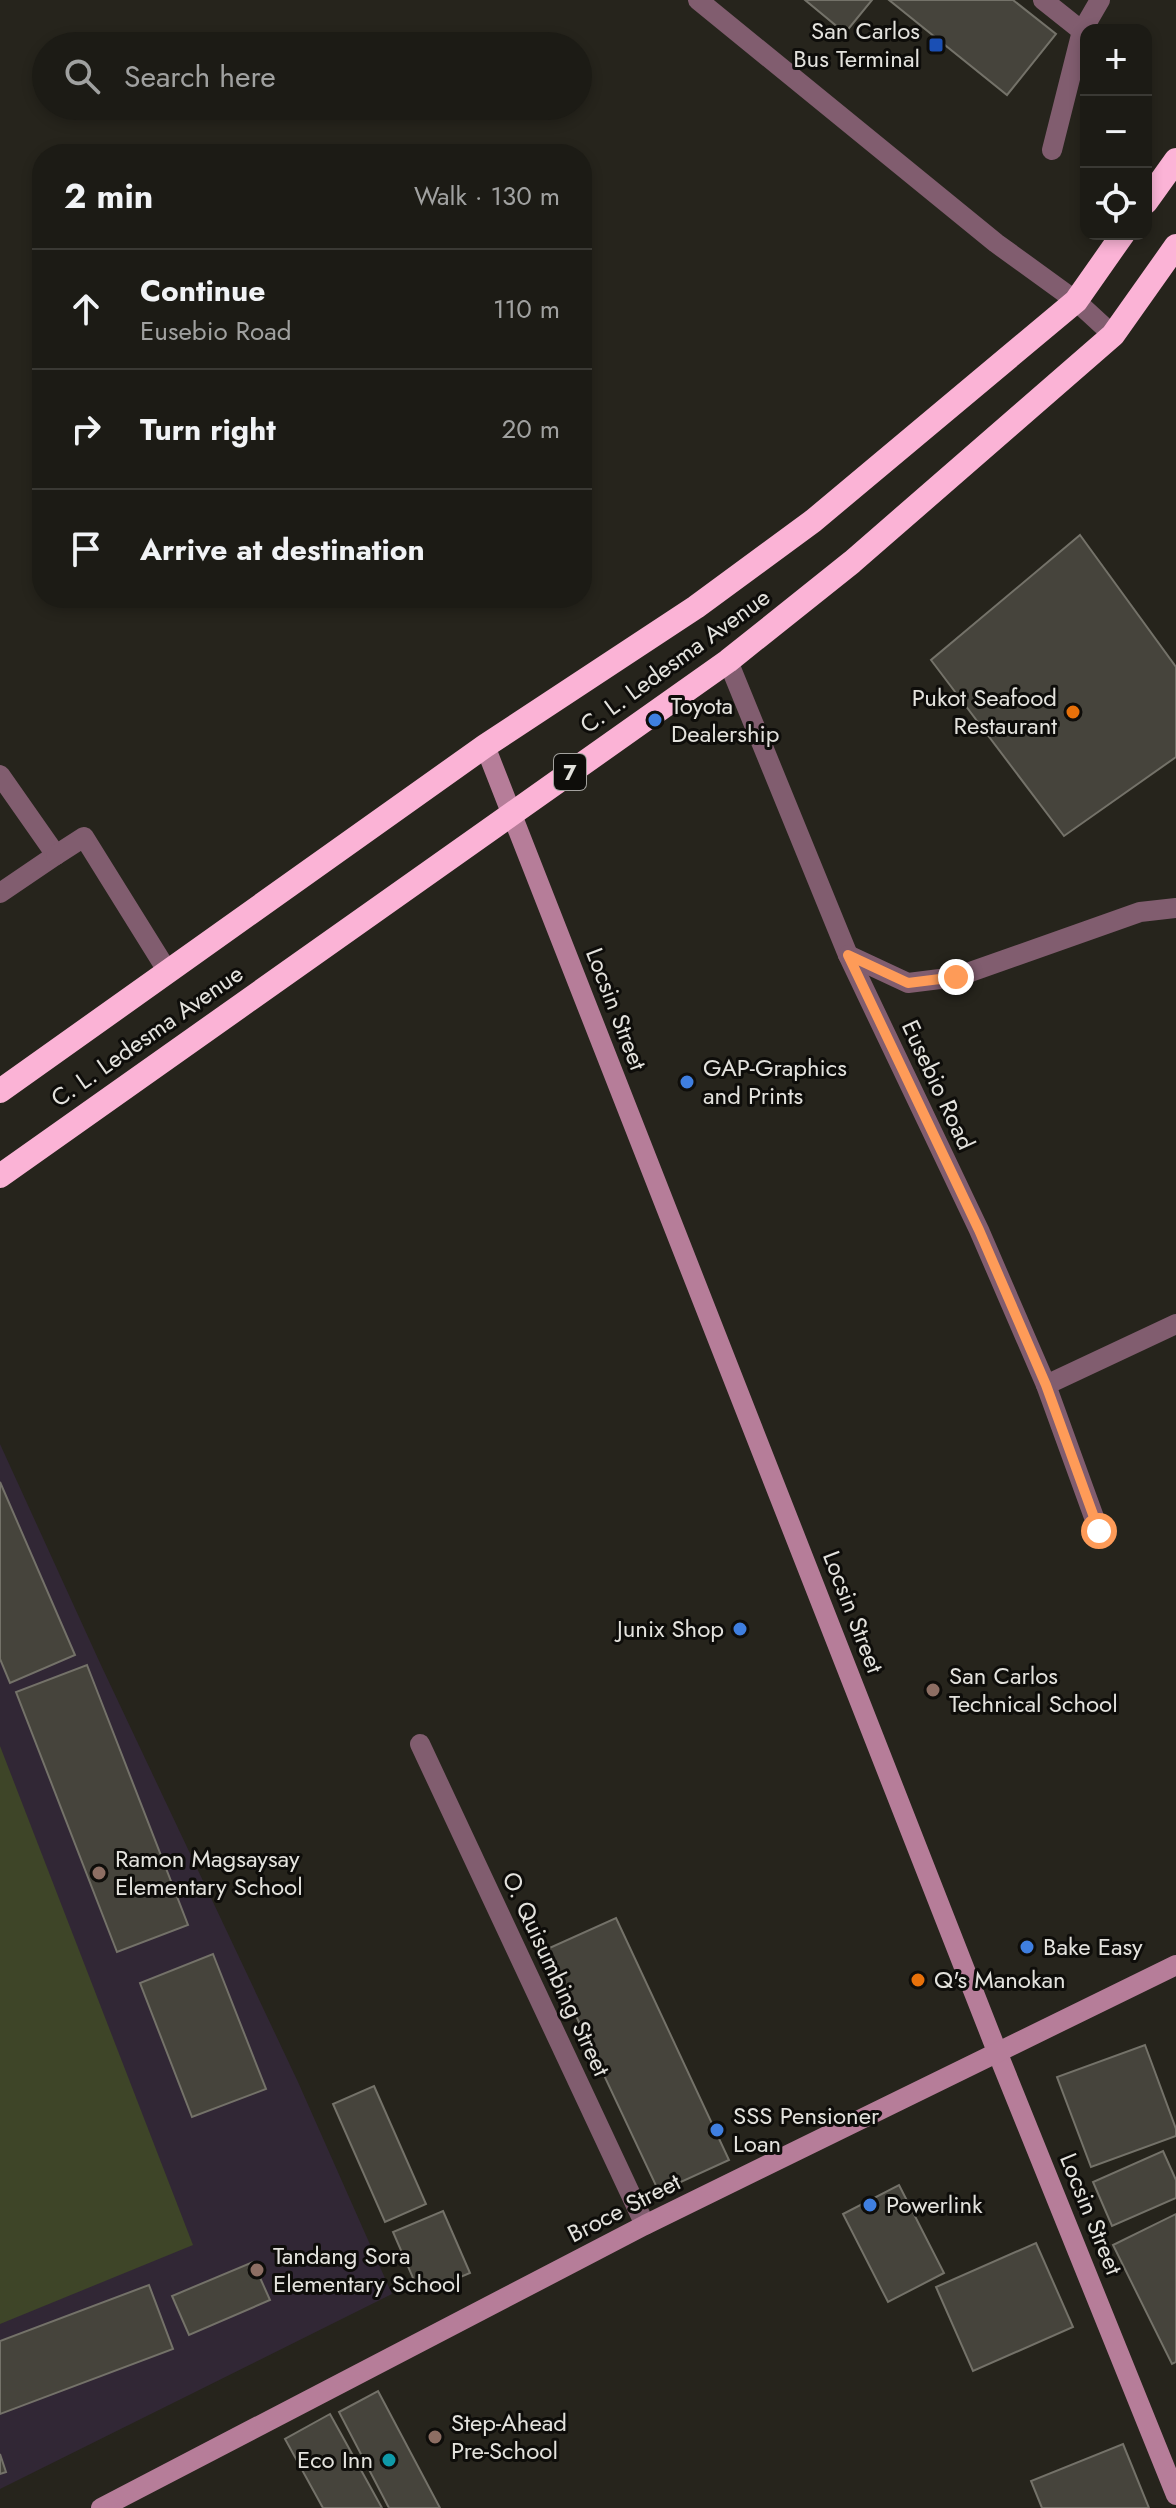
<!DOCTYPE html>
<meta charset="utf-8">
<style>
body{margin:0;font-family:Jost,sans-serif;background:#292822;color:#f1f3f6}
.controls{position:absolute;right:24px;top:24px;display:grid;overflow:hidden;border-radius:16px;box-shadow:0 4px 12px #0003}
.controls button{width:72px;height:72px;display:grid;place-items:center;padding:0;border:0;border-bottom:2px solid #3a3934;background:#1c1b15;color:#f1f3f6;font:40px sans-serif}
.stop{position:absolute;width:24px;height:24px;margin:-18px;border:6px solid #fe9b58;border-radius:50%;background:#fff}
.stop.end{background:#fe9b58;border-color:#fff;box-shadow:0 2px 8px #0008}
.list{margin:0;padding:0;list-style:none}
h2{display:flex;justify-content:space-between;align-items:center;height:104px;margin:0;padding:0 32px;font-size:34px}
h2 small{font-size:26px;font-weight:400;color:#a0a1a0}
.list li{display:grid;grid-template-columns:52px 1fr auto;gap:24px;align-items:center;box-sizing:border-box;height:120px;padding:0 32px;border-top:2px solid #3a3934}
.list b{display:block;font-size:30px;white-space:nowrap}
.list p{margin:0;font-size:26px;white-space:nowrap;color:#a0a1a0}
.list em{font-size:26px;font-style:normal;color:#a0a1a0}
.icon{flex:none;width:44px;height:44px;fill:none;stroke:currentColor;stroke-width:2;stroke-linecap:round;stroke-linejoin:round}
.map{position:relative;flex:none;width:1176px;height:2508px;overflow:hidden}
.search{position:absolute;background:#1c1b15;box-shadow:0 4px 12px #0003;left:32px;top:32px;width:560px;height:88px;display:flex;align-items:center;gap:20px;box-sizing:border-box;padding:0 28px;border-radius:44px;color:#a0a1a0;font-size:30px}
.panel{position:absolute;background:#1c1b15;box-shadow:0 4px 12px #0003;left:32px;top:144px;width:560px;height:464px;border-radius:32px}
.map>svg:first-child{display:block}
</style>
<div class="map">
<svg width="1176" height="2508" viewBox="0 0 1176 2508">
<rect width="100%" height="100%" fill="#26241c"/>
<!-- education -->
<polygon fill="#312735" points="0,1444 100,1663 298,2082 392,2294 0,2489"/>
<!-- green -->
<polygon fill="#3e4528" points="0,1746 193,2245 0,2324"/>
<!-- building -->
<g fill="#46443c" stroke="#747269" stroke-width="2">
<polygon points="805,0 872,0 845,33"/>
<polygon points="889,0 1013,0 1056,34 1007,95"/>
<polygon points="1080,535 1176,667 1176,757 1064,836 931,660"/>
<polygon points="0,1482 75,1655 10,1683 0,1659"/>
<polygon points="87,1665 188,1925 117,1952 16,1692"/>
<polygon points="616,1918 729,2160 659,2192 545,1950"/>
<polygon points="213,1954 266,2089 192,2117 140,1983"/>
<polygon points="1145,2045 1176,2129 1176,2136 1091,2167 1057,2077"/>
<polygon points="374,2086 426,2204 385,2222 333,2104"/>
<polygon points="1163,2151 1176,2180 1176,2198 1112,2226 1093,2182"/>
<polygon points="899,2185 944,2273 888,2302 843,2214"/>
<polygon points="443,2211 470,2273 420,2294 393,2232"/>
<polygon points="1176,2214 1176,2362 1172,2364 1113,2245"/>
<polygon points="1036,2243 1073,2327 973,2371 936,2287"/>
<polygon points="253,2262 270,2300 189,2335 172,2296"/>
<polygon points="149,2285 173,2349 0,2414 0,2341"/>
<polygon points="378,2391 440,2508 389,2508 339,2412"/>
<polygon points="330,2414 382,2508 323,2508 285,2439"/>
<polygon points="1123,2444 1149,2508 1042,2508 1031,2481"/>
<polygon points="0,2454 6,2472 0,2474"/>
</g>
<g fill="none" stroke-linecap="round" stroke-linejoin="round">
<!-- lane -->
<g stroke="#815d6f" stroke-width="20">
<polyline points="1043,0 1082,31"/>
<polyline points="1052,150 1082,31 1100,0"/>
<polyline points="0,775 56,855 0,893"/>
<polyline points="56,855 84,837 168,972"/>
</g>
<!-- street -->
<g stroke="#815d6f" stroke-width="20">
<polyline points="698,0 996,243 1076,301 1113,335"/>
<polyline points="728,661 848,955 979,1230 1046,1385 1099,1531"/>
<polyline points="848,955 908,983 956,977 1140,912 1176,908"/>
<polyline points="1046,1385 1176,1324"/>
<polyline points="420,1744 645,2225"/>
</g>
<!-- secondary -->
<g stroke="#b67d99" stroke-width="20">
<polyline points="485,746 998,2054 1176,2495"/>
<polyline points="101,2508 645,2225 1176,1965"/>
</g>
<!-- highway -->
<g stroke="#fbb3d6" stroke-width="24">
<polyline points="1146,202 1176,160"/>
<polyline points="0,1091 485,746 696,607 813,521 1076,301 1123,234"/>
<polyline points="0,1176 728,661 852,562 1113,335 1176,246"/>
</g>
</g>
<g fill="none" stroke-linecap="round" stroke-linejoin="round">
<!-- route -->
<polyline stroke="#fe9b58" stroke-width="10" points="956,977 908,983 848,955 979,1230 1046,1385 1099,1531"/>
</g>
<!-- markers -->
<rect fill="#1a4fb4" stroke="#0e0d0a" stroke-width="3" x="928" y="37" width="16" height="16" rx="4"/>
<g fill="#e8710a" stroke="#0e0d0a" stroke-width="3">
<circle cx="1073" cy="712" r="8"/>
<circle cx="918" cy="1980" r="8"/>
</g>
<g fill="#3f7fe0" stroke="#0e0d0a" stroke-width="3">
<circle cx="655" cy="720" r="8"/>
<circle cx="687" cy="1082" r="8"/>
<circle cx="740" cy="1629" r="8"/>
<circle cx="1027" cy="1947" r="8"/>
<circle cx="717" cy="2130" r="8"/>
<circle cx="870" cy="2205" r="8"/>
</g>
<g fill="#8d6e63" stroke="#0e0d0a" stroke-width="3">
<circle cx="933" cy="1690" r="8"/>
<circle cx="99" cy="1873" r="8"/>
<circle cx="257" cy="2270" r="8"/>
<circle cx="435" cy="2437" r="8"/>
</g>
<circle fill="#0f9aa8" stroke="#0e0d0a" stroke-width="3" cx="389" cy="2460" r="8"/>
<g text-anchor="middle" stroke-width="6" stroke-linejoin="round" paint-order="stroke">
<!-- shield labels -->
<rect fill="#0e0d0a" stroke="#a3a29e" stroke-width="2" x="554" y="754" width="32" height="36" rx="6"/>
<g font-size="22" font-weight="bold" fill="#e3e2dd">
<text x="570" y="780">7</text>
</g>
<!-- poi labels -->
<g font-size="24" fill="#e3e2dd" stroke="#0e0d0a" text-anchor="start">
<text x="920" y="39" text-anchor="end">San Carlos<tspan x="920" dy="28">Bus Terminal</tspan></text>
<text x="1057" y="706" text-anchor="end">Pukot Seafood<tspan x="1057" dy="28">Restaurant</tspan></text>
<text x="671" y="714">Toyota<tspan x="671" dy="28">Dealership</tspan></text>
<text x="703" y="1076">GAP-Graphics<tspan x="703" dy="28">and Prints</tspan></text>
<text x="724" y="1637" text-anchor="end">Junix Shop</text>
<text x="949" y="1684">San Carlos<tspan x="949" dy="28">Technical School</tspan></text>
<text x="115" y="1867">Ramon Magsaysay<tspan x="115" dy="28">Elementary School</tspan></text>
<text x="1043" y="1955">Bake Easy</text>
<text x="934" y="1988">Q's Manokan</text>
<text x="733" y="2124">SSS Pensioner<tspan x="733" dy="28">Loan</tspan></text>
<text x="886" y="2213">Powerlink</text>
<text x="273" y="2264">Tandang Sora<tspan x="273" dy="28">Elementary School</tspan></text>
<text x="451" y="2431">Step-Ahead<tspan x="451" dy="28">Pre-School</tspan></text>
<text x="373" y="2468" text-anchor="end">Eco Inn</text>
</g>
<!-- street labels -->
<g font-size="24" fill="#e3e2dd" stroke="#0e0d0a">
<text transform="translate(675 661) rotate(-36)" y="8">C. L. Ledesma Avenue</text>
<text transform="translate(616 1009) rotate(69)" y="8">Locsin Street</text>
<text transform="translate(147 1036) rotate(-35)" y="8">C. L. Ledesma Avenue</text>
<text transform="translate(938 1085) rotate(65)" y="8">Eusebio Road</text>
<text transform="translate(853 1612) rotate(69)" y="8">Locsin Street</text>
<text transform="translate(556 1974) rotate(65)" y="8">O. Quisumbing Street</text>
<text transform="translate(624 2208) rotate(-27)" y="8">Broce Street</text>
<text transform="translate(1091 2214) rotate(68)" y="8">Locsin Street</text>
</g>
</g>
</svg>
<div class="controls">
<button>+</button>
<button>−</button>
<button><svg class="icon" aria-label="locate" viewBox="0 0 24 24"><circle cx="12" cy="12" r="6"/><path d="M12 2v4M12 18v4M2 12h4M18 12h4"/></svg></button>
</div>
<div class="stop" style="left:1099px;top:1531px"></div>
<div class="stop end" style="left:956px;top:977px"></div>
<div class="search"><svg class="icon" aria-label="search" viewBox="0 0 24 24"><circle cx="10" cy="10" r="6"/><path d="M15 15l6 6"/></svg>Search here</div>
<section class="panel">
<h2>2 min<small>Walk · 130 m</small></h2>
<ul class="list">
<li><svg class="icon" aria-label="ahead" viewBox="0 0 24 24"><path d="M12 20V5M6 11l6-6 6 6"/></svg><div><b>Continue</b><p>Eusebio Road</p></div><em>110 m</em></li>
<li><svg class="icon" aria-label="right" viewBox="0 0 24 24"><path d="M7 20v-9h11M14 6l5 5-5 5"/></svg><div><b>Turn right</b></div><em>20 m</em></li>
<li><svg class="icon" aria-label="arrive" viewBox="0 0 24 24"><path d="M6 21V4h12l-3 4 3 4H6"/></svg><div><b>Arrive at destination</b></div></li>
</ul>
</section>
</div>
